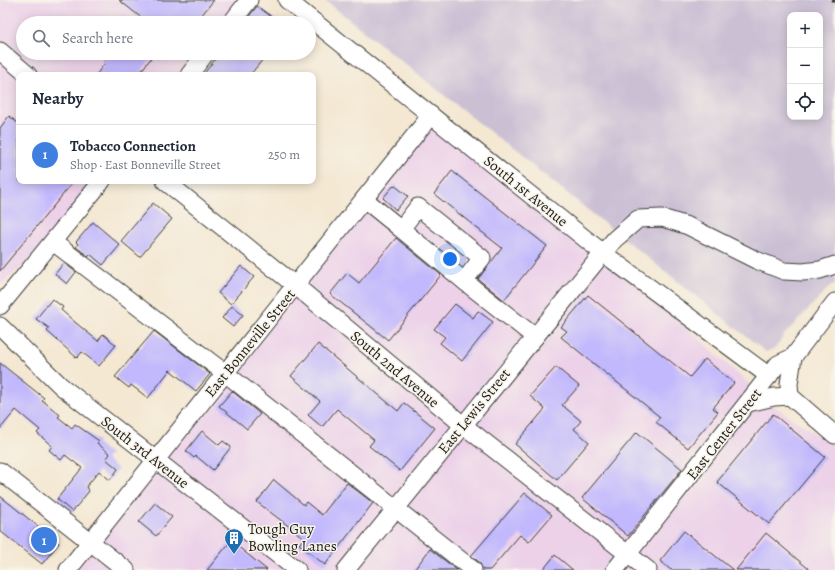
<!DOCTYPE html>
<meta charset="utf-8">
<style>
body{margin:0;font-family:Alegreya,serif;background:#f2f2f3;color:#1f2937}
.controls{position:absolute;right:12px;top:12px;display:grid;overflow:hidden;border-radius:8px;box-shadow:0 2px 10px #0003}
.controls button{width:36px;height:36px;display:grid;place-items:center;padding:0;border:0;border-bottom:1px solid #e0e1e3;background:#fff;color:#1f2937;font:20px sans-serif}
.you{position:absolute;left:450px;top:259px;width:14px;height:14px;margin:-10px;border:3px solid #fff;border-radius:50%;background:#1a73e8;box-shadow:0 0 0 6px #1a73e833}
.badge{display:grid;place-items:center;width:26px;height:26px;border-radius:50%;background:#1f6fb2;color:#fff;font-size:13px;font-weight:700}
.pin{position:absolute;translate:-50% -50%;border:2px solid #fff;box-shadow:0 1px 4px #0006}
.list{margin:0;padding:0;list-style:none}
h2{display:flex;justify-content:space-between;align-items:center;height:52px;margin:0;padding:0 16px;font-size:17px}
h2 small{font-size:13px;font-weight:400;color:#747a83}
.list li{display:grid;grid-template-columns:26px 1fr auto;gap:12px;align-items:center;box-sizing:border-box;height:60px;padding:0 16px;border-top:1px solid #e0e1e3}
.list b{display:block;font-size:15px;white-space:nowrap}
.list p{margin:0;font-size:13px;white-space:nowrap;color:#747a83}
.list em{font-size:13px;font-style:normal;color:#747a83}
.icon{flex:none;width:22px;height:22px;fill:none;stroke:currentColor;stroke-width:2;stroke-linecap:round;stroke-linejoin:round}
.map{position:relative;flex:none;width:835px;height:570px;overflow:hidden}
.search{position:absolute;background:#fff;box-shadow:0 2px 10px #0003;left:16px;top:16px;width:300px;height:44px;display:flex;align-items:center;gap:10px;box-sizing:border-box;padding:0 14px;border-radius:22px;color:#747a83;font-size:15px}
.panel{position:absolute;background:#fff;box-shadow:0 2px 10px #0003;left:16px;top:72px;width:300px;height:112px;border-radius:8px}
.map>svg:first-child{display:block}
</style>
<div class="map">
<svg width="835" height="570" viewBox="0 0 835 570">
<rect width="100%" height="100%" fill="#f7f3e8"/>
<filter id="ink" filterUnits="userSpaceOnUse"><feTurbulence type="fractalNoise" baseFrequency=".025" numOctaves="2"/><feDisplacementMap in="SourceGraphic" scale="8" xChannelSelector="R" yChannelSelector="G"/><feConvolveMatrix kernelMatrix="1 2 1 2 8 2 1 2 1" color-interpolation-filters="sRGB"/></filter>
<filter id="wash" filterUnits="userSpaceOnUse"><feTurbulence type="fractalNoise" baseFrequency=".012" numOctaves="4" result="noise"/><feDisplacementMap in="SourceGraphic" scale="16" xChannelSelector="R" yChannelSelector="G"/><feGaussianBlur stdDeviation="0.9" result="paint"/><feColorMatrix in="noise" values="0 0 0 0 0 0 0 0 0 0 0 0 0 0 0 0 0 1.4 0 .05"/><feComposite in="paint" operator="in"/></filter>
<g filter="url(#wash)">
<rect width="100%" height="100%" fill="#f4e8d3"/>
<!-- built -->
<g fill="#ecd1e9">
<polygon points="0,0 249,0 231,23 23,23 23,53 206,53 189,75 19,75 19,181 102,181 53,242 0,285"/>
<polygon points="431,115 603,253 775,407 835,446 835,570 69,570"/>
</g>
<!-- industrial -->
<path fill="#cbbfd4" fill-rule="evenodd" d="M325,0H835V285L832,284L783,336L776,347L766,352ZM790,15H820V117H790Z"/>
<g id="blocks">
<!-- building -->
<g fill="#c1b8fd">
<polygon points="119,0 214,0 195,23 148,23"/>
<polygon points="257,6 280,23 244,23"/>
<polygon points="100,53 155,53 138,75 96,75 105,63"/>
<polygon points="220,53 268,53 250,75 203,75"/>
<polygon points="9,116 19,124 19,181 74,181 0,271 0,128"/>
<polygon points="452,171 547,246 504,300 478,279 502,248 434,194"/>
<polygon points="394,185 408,196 396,210 383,198"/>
<polygon points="153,203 172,219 140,257 121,241"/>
<polygon points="93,222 120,245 103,265 90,254 88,256 76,247 78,244 76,242"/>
<polygon points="396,238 441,275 388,340 330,294 347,273 359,283"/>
<polygon points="64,263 76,272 67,284 55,274"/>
<polygon points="241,266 254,277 231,304 218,293"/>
<polygon points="588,295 690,377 705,359 734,383 713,408 718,412 688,448 656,422 660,417 561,337 567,331 561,327"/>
<polygon points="52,299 63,307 61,310 76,323 98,341 103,334 116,345 99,366 82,352 77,358 47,331 49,328 36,319"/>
<polygon points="455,304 473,318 478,311 493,322 462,361 440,343 445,337 434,329"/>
<polygon points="232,306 243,315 233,327 222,318"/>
<polygon points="154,331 210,374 196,391 170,370 148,398 131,385 129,388 115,377"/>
<polygon points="318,344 398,411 404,403 435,428 400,471 369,446 374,440 337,409 322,427 308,415 320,401 291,376"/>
<polygon points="0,363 44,398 42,400 60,415 58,417 72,428 75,424 99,441 97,443 110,454 106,459 118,469 110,480 99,471 86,487 89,491 72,512 57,499 82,468 65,455 61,460 49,450 52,446 37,433 40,430 16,410 0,429"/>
<polygon points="556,367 579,386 562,405 581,421 574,429 589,442 557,480 515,444 545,409 530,396"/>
<polygon points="232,391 260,414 247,429 219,406"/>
<polygon points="773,414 825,457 769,524 717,482"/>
<polygon points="202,431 219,445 223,441 231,447 213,470 196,456 194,458 186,451"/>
<polygon points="637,432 682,469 628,536 582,498"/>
<polygon points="274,480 304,505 306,502 322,515 347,483 373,503 325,565 299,544 304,538 257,502"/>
<polygon points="525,493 552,515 529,542 520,535 490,570 483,570 479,562 471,556"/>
<polygon points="0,496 59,543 42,564 0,531"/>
<polygon points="155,503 172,517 156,536 139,522"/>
<polygon points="684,531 733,570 671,570 660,561"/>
<polygon points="766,533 810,570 736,570"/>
<polygon points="231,541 267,570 207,570"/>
<polygon points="430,549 457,570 414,570"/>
<polygon points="555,555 573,570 543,570"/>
</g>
</g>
</g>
<g filter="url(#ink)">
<use href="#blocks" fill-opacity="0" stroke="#3c3b37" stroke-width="1"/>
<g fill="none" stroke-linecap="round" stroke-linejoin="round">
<defs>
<g id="minor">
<polyline points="287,0 603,253 769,376"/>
<polyline points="231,23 249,0"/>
<polyline points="0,51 28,75"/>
<polyline points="189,75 206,53"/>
<polyline points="165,181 296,286 463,425 648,570"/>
<polyline points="364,199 401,229"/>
<polyline points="53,242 225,373 473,570"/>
<polyline points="464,281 482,258 418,207 401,229 464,281 535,337"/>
<polyline points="0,306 102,181"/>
<polyline points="0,326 61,386 297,570"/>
<polyline points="793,357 789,384 790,396 835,435"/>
<polyline points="748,403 774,397 790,396"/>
<polyline points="0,471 126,570"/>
<polyline points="68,570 431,115"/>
<polyline points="346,570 603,253 615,239 638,219 662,218 688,226 756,260 784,271 803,272 820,270 835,265"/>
<polyline points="615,570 778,364 793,357 835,302"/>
</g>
</defs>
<!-- minor casing -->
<use href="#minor" stroke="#3c3b37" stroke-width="19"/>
<!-- minor -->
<use href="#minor" stroke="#fff" stroke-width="17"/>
<!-- rail -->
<polyline stroke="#1c1c1c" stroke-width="3" stroke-dasharray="6 3" stroke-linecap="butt" points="832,0 835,2"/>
</g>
</g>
<!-- icons -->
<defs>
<symbol id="building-pin" viewBox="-11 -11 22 30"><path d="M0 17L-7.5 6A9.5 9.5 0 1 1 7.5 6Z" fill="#1f6fb2" stroke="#f7f3e8"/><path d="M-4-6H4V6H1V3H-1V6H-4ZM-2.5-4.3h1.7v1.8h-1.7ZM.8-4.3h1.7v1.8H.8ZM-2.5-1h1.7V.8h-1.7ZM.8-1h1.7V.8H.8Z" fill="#fff"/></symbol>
</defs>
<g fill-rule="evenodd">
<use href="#building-pin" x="223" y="527" width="22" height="30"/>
</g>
<g text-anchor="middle" stroke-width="3" stroke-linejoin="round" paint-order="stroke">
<!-- street labels -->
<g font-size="15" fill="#1c1c1c" stroke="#f7f3e8">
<text transform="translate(526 191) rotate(39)" y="5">South 1st Avenue</text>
<text transform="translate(250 343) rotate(-51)" y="5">East Bonneville Street</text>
<text transform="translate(395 369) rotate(40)" y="5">South 2nd Avenue</text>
<text transform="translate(474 411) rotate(-51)" y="5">East Lewis Street</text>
<text transform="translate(724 434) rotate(-52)" y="5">East Center Street</text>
<text transform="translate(145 452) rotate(38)" y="5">South 3rd Avenue</text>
</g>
<!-- poi labels -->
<g font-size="15" fill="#1c1c1c" stroke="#f7f3e8" text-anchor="start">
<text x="248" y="534">Tough Guy<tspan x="248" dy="17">Bowling Lanes</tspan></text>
</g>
</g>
</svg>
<div class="controls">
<button>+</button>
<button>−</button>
<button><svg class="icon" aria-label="locate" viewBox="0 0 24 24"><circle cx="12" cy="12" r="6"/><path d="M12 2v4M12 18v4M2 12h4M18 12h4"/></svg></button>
</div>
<div class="you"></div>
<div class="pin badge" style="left:44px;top:540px;background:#3f7fe0">1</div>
<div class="search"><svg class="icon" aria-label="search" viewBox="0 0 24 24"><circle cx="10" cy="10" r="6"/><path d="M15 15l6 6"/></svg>Search here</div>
<section class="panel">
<h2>Nearby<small></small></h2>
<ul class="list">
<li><span class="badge" style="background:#3f7fe0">1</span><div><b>Tobacco Connection</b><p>Shop · East Bonneville Street</p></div><em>250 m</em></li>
</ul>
</section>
</div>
